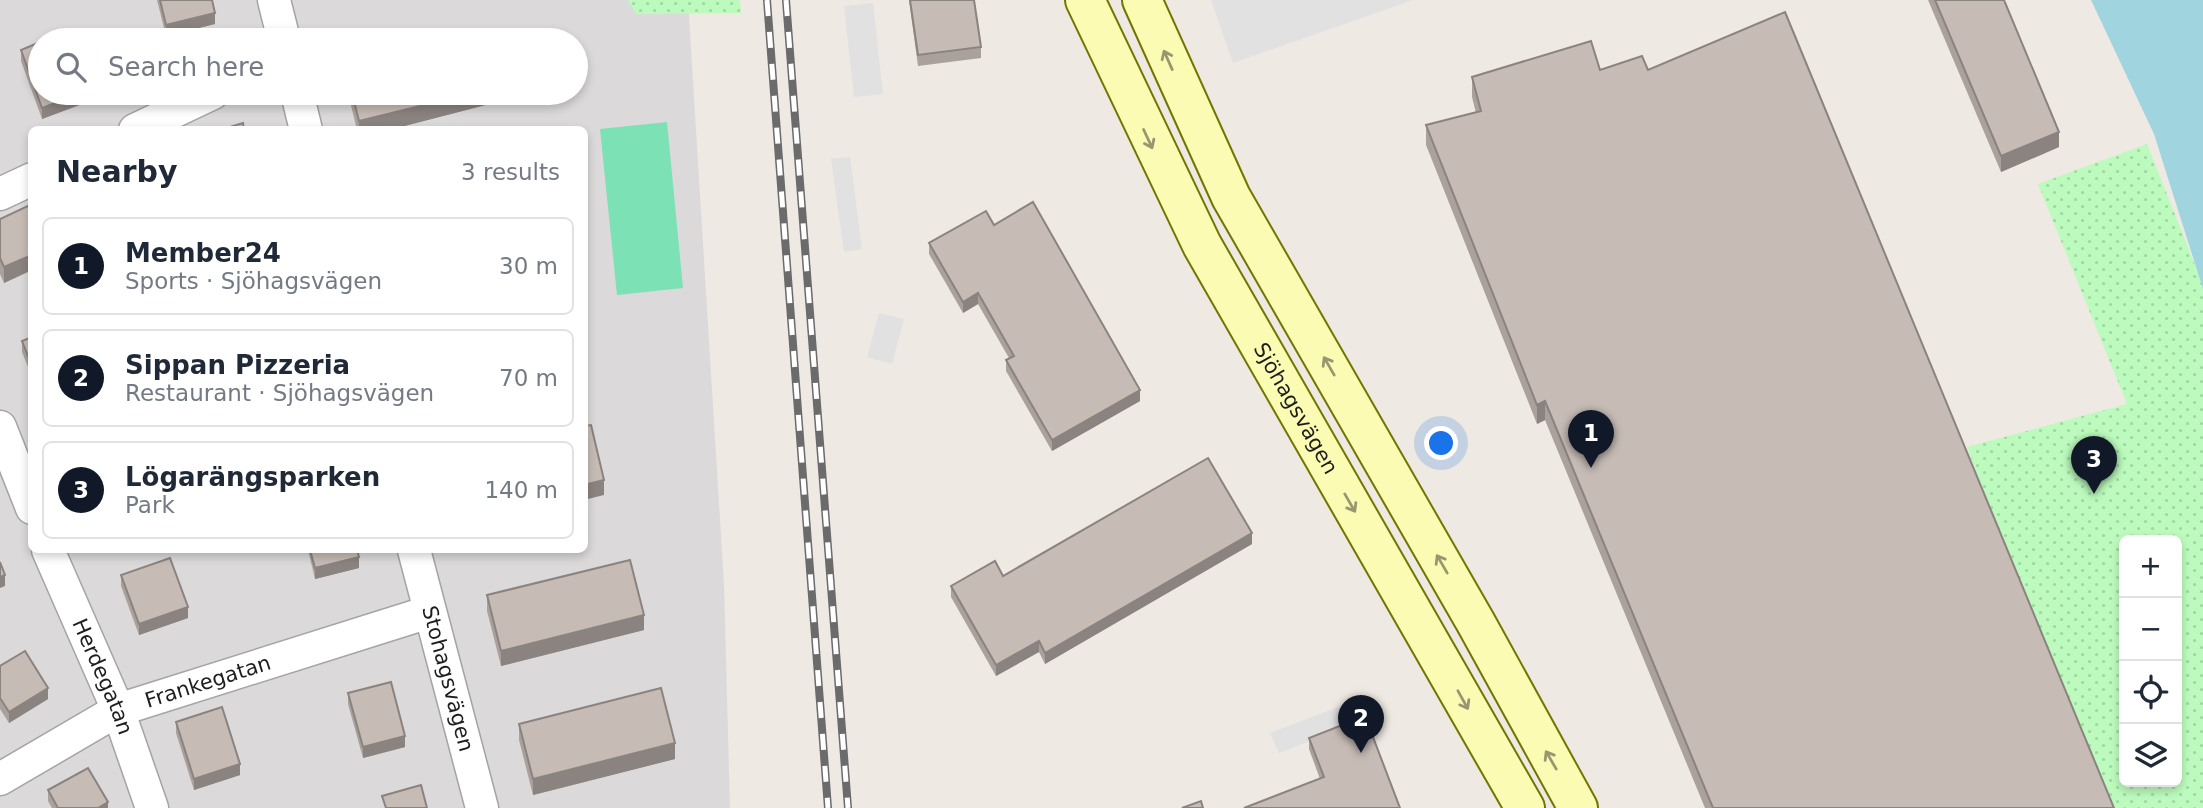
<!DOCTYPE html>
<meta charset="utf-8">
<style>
body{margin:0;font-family:"DejaVu Sans",sans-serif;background:#f6f6f7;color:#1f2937}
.controls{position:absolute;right:21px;bottom:21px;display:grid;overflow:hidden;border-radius:10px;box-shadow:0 4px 10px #0003}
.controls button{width:63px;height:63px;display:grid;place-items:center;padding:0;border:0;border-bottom:2px solid #e0e1e3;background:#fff;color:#1f2937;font:35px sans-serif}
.you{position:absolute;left:1442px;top:444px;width:24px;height:24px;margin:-18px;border:5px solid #fff;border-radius:50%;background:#1a73e8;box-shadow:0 0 0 10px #1a73e833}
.badge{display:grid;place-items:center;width:46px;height:46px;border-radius:50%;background:#111827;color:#fff;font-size:23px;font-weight:700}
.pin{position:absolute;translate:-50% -58px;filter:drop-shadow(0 2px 4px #0008)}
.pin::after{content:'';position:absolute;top:37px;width:24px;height:21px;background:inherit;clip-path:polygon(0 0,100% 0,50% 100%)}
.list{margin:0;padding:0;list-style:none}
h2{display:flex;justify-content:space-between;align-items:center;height:91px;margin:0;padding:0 28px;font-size:30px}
h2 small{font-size:23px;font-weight:400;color:#747a83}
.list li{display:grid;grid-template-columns:46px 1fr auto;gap:21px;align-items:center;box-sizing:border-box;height:98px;margin:0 14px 14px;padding:0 14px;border:2px solid #e0e1e3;border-radius:10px}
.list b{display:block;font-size:26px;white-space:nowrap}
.list p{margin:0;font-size:23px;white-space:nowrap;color:#747a83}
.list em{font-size:23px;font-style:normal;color:#747a83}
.icon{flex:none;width:38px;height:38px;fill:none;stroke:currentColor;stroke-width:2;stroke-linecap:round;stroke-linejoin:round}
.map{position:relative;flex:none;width:2203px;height:808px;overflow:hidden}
.search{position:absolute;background:#fff;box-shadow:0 4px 10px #0003;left:28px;top:28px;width:560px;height:77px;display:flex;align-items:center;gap:18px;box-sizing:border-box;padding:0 24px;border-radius:38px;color:#747a83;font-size:26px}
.panel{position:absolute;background:#fff;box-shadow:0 4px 10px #0003;left:28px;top:126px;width:560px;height:427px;border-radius:10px}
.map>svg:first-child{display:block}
</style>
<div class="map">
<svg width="2203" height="808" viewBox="0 0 2203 808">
<defs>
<pattern id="park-dots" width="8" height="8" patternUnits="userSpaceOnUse" patternTransform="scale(1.75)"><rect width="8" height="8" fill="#bcfbbd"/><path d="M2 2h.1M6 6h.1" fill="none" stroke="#a1d7a2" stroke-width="1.8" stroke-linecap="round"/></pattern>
</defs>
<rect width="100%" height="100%" fill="#eee9e2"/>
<!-- residential -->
<path fill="#dbd9da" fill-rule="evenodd" d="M0,0H688L724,585L730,808H0ZM40,40H576V93H40ZM32,130H584V550H32Z"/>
<!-- park -->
<g fill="url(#park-dots)" fill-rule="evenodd">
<polygon points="628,0 740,0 741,13 636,14"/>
<path d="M2147,144L2203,285V808H2104L1967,447L2127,404L2038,184ZM2124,540H2177V782H2124Z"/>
</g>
<!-- pitch -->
<polygon fill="#7ce1b4" points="667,122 683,288 617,295 600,129"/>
<!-- parking -->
<g fill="#e1e1e1">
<polygon points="1211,0 1413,0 1233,63"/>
<polygon points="873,3 883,94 854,97 844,6"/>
<polygon points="850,157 862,249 844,252 831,159"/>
<polygon points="879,313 904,319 892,364 867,357"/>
<polygon points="1346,704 1354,724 1279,753 1270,733"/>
</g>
<!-- water -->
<polygon fill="#a0d4de" points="2091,0 2203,0 2203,289 2154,134"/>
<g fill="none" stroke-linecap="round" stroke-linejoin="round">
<defs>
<g id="minor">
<polyline points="274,0 284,40"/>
<polyline points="297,93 306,130"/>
<polyline points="135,130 213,93"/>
<polyline points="0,194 32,179"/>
<polyline points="0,427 32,508"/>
<path id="s1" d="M48,550L118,710L152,808"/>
<path id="s2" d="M414,550L482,808"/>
<path id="s3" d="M0,779L118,710L429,612"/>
</g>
<g id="secondary">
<path id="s4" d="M1085,0L1202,245L1525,808"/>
<polyline points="1142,0 1231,197 1476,623 1578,808"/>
</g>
</defs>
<!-- minor casing -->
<use href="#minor" stroke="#a4a4a4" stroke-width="35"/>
<!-- secondary casing -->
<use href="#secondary" stroke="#717601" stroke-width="42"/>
<!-- minor -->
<use href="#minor" stroke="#fff" stroke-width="32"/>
<!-- secondary -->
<use href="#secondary" stroke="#fcfbb3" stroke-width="38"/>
<defs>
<g id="rail">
<polyline points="767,0 828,808"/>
<polyline points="786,0 848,808"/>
</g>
</defs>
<!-- rail casing -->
<use href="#rail" stroke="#6b6b6b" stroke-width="8"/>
<!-- rail -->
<use href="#rail" stroke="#fff" stroke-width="5" stroke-dasharray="16" stroke-linecap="butt"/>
</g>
<!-- wall -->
<g fill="#aaa19c">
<polygon points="157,0 212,0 215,24 166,36"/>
<polygon points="909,0 974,0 981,47 981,58 918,66"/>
<polygon points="1928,0 2004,0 2059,147 2001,172"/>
<polygon points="21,50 82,104 42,119 21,61"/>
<polygon points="1600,70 1648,70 2114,808 1705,808 1545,420 1537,424 1426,145 1426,125 1476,113 1472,97 1472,77"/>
<polygon points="348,93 501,93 501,101 389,130 357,130"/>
<polygon points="32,204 32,270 4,283 0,274 0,219"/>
<polygon points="994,225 1140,401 1052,451 1006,371 1006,360 1009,358 978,304 963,313 929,254 929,243"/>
<polygon points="32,337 32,377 22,352 22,341"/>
<polygon points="1252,544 1045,664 1039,652 996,676 951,597 951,586 1003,576"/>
<polygon points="308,550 357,550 359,568 315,579"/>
<polygon points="121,575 188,618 139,635 121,586"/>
<polygon points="487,595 644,630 501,666 487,611"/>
<polygon points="0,666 48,699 9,723 0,709"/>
<polygon points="348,693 405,747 363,758 348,704"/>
<polygon points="176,722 240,775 194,790 176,733"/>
<polygon points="519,724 675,759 533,795 519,740"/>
<polygon points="1309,738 1400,808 1320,779 1309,749"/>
<polygon points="48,790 108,808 52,808 48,801"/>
</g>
<!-- shaded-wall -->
<g fill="#8b837f">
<polygon points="215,13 215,24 166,36 166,25"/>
<polygon points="82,93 82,104 42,119 42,108"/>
<polygon points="473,93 501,93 501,101 389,130 359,130 359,121"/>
<polygon points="2059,132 2059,147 2001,172 2001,156"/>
<polygon points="32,255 32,270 4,283 4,267"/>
<polygon points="978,293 978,304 963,313 963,302"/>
<polygon points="1140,390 1140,401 1052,451 1052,440"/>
<polygon points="1545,401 1545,420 1537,424 1537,405"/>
<polygon points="604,480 604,495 584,500 584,485"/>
<polygon points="1252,533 1252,544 1045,664 1045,653"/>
<polygon points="359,557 359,568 315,579 315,568"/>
<polygon points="5,575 5,586 0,588 0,577"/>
<polygon points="188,607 188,618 139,635 139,624"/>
<polygon points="644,615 644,630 501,666 501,651"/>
<polygon points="1039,641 1039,652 996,676 996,665"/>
<polygon points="48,688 48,699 9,723 9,712"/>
<polygon points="405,736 405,747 363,758 363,747"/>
<polygon points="675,743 675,759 533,795 533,779"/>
<polygon points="240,764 240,775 194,790 194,779"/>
<polygon points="108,802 108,808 98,808"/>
</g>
<!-- building -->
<g fill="#c6bbb5" stroke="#8b837f" stroke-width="2">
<polygon points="160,0 212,0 215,13 166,25"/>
<polygon points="910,0 974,0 981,47 918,55"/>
<polygon points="1935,0 2004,0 2059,132 2001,156"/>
<polygon points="1785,12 2114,808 1713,808 1545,401 1537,405 1426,125 1481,111 1472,77 1591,41 1600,70 1642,56 1648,70"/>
<polygon points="488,31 490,40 449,40"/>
<polygon points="61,35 63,40 46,40"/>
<polygon points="40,42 40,93 82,93 42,108 21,50"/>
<polygon points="352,93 473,93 359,121"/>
<polygon points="243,123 244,130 220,130"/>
<polygon points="1033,202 1140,390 1052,440 1006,360 1014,356 978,293 963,302 929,243 986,211 994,225"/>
<polygon points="32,204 32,255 4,267 0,258 0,219"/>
<polygon points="32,337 32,366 22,341"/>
<polygon points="591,425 604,480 584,485 584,426"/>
<polygon points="1208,458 1252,533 1045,653 1039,641 996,665 951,586 995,561 1003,576"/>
<polygon points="310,550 357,550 359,557 315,568"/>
<polygon points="170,558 188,607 139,624 121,575"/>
<polygon points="630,560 644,615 501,651 487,595"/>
<polygon points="0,562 5,575 0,577"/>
<polygon points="25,651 48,688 9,712 0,698 0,666"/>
<polygon points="391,682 405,736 363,747 348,693"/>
<polygon points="661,688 675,743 533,779 519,724"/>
<polygon points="222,707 240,764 194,779 176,722"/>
<polygon points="1365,716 1400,808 1244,808 1324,777 1309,738"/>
<polygon points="88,768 108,802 98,808 58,808 48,790"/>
<polygon points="421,785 427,808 386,808 382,796"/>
<polygon points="1201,801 1203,808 1182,808"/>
</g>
<!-- one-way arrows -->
<defs><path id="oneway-shaft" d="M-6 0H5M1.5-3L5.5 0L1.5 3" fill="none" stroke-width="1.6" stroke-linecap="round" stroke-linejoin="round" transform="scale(1.75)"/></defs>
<g stroke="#989770">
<use href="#oneway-shaft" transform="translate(1168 60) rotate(-114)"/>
<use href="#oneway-shaft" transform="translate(1148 139) rotate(65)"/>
<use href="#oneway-shaft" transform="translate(1329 366) rotate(-120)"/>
<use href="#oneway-shaft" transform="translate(1350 503) rotate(60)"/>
<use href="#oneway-shaft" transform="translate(1442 564) rotate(-120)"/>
<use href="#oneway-shaft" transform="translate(1463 700) rotate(61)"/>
<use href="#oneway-shaft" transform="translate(1551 760) rotate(-120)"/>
</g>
<g text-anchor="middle" stroke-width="5" stroke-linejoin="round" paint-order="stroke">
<!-- street labels -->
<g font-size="21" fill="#1d1d1d" stroke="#fff">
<text dy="7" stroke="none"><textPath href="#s4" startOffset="460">Sjöhagsvägen</textPath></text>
<text dy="7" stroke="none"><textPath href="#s1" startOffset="138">Herdegatan</textPath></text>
<text dy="7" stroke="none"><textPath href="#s2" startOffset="133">Stohagsvägen</textPath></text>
<text dy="7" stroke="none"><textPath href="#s3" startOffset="231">Frankegatan</textPath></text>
</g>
</g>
</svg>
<div class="controls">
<button>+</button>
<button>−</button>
<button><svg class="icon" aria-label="locate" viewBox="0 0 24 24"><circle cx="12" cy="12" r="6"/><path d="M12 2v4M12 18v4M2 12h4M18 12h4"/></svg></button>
<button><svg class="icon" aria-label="layers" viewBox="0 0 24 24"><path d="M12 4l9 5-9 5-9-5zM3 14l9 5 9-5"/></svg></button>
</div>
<div class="you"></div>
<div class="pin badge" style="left:1591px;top:468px">1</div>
<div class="pin badge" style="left:1361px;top:753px">2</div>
<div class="pin badge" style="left:2094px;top:494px">3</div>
<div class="search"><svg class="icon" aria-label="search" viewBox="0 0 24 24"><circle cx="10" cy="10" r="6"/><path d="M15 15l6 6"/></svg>Search here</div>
<section class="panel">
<h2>Nearby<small>3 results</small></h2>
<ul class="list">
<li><span class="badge">1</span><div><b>Member24</b><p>Sports · Sjöhagsvägen</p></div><em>30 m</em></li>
<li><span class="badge">2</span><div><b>Sippan Pizzeria</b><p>Restaurant · Sjöhagsvägen</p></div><em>70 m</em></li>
<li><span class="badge">3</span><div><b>Lögarängsparken</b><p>Park</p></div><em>140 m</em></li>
</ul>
</section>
</div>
